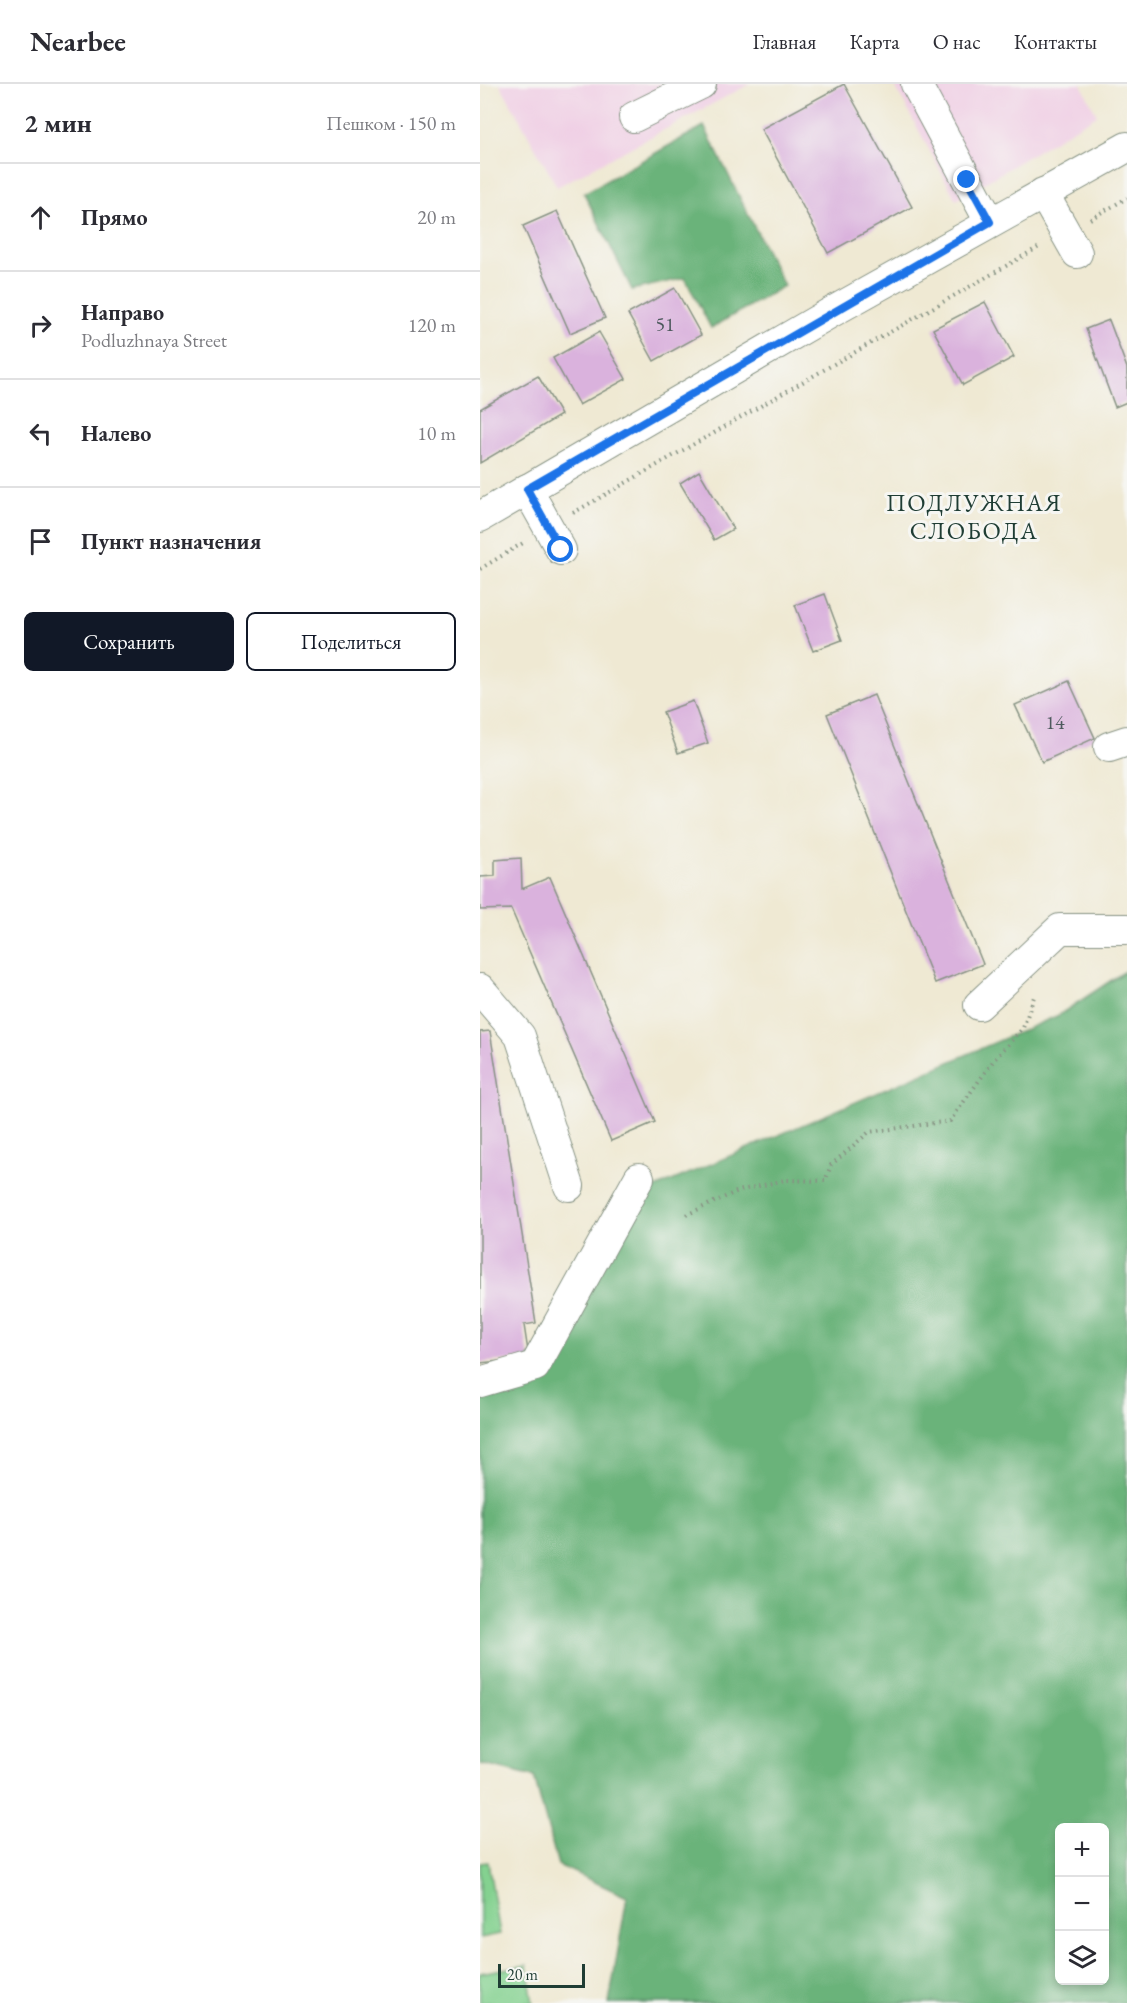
<!DOCTYPE html>
<html lang="ru">
<meta charset="utf-8">
<style>
body{margin:0;font-family:"EB Garamond",serif;background:#f2f2f3;color:#2b2b33}
.controls{position:absolute;right:18px;bottom:18px;display:grid;overflow:hidden;border-radius:9px;box-shadow:0 3px 9px #0003}
.controls button{width:54px;height:54px;display:grid;place-items:center;padding:0;border:0;border-bottom:2px solid #e1e1e2;background:#fff;color:#2b2b33;font:30px sans-serif}
.scale{position:absolute;left:18px;bottom:15px;width:87px;box-sizing:border-box;padding-left:6px;border:3px solid #1f3d34;border-top:0;font-size:16px;line-height:21px;white-space:nowrap;color:#1f3d34;-webkit-text-stroke:4px #f6f6f2;paint-order:stroke}
.stop{position:absolute;width:18px;height:18px;margin:-14px;border:4px solid #1a73e8;border-radius:50%;background:#fff}
.stop.end{background:#1a73e8;border-color:#fff;box-shadow:0 2px 6px #0008}
.list{margin:0;padding:0;list-style:none}
h2{display:flex;justify-content:space-between;align-items:center;height:78px;margin:0;padding:0 24px;font-size:26px}
h2 small{font-size:20px;font-weight:400;color:#7c7c81}
.list li{display:grid;grid-template-columns:39px 1fr auto;gap:18px;align-items:center;box-sizing:border-box;height:108px;padding:0 24px;border-top:2px solid #e1e1e2}
.list b{display:block;font-size:22px;white-space:nowrap}
.list p{margin:0;font-size:20px;white-space:nowrap;color:#7c7c81}
.list em{font-size:20px;font-style:normal;color:#7c7c81}
.actions{display:flex;gap:12px;padding:18px 24px}
.actions a{flex:1;padding:14px 0;border:2px solid #111827;border-radius:9px;text-align:center;font-size:21px;color:#111827}
.actions .main{background:#111827;color:#fff}
.icon{flex:none;width:33px;height:33px;fill:none;stroke:currentColor;stroke-width:2;stroke-linecap:round;stroke-linejoin:round}
.map{position:relative;flex:none;width:647px;height:1919px;overflow:hidden}
header{display:flex;align-items:center;gap:36px;box-sizing:border-box;height:84px;padding:0 30px;background:#fff;border-bottom:2px solid #e1e1e2}
header strong{font-size:28px}
nav{display:flex;gap:33px;margin-inline-start:auto;font-size:21px}
main{display:flex}
aside{flex:1;background:#fff}
.map>svg:first-child{display:block}
</style>
<header>
<strong>Nearbee</strong>
<nav><a>Главная</a><a>Карта</a><a>О нас</a><a>Контакты</a></nav>
</header>
<main>
<aside>
<h2>2 мин<small>Пешком · 150 m</small></h2>
<ul class="list">
<li><svg class="icon" aria-label="ahead" viewBox="0 0 24 24"><path d="M12 20V5M6 11l6-6 6 6"/></svg><div><b>Прямо</b></div><em>20 m</em></li>
<li><svg class="icon" aria-label="right" viewBox="0 0 24 24"><path d="M7 20v-9h11M14 6l5 5-5 5"/></svg><div><b>Направо</b><p>Podluzhnaya Street</p></div><em>120 m</em></li>
<li><svg class="icon" aria-label="left" viewBox="0 0 24 24"><path d="M17 20v-9H6M10 6l-5 5 5 5"/></svg><div><b>Налево</b></div><em>10 m</em></li>
<li><svg class="icon" aria-label="arrive" viewBox="0 0 24 24"><path d="M6 21V4h12l-3 4 3 4H6"/></svg><div><b>Пункт назначения</b></div></li>
</ul>
<div class="actions"><a class="main">Сохранить</a><a>Поделиться</a></div>
</aside>
<div class="map">
<svg width="647" height="1919" viewBox="0 0 647 1919">
<rect width="100%" height="100%" fill="#f6f6f2"/>
<filter id="ink" filterUnits="userSpaceOnUse"><feTurbulence type="fractalNoise" baseFrequency=".0167" numOctaves="2"/><feDisplacementMap in="SourceGraphic" scale="12" xChannelSelector="R" yChannelSelector="G"/><feConvolveMatrix kernelMatrix="1 2 1 2 8 2 1 2 1" color-interpolation-filters="sRGB"/></filter>
<filter id="wash" filterUnits="userSpaceOnUse"><feTurbulence type="fractalNoise" baseFrequency=".008" numOctaves="4" result="noise"/><feDisplacementMap in="SourceGraphic" scale="24" xChannelSelector="R" yChannelSelector="G"/><feGaussianBlur stdDeviation="1.35" result="paint"/><feColorMatrix in="noise" values="0 0 0 0 0 0 0 0 0 0 0 0 0 0 0 0 0 1.4 0 .05"/><feComposite in="paint" operator="in"/></filter>
<g filter="url(#wash)">
<rect width="100%" height="100%" fill="#efe9d3"/>
<!-- built -->
<g fill="#f0d0e5">
<polygon points="20,0 270,0 77,103"/>
<polygon points="414,0 601,0 617,31 476,116"/>
</g>
<!-- green -->
<g fill="#84d190" stroke="#528762" stroke-width="1.5">
<polygon points="8,1778 20,1850 0,1854 0,1779"/>
<polygon points="47,1881 53,1919 0,1919 0,1889"/>
</g>
<!-- forest -->
<g fill="#6bb37a" stroke="#457857" stroke-width="1.5" fill-rule="evenodd">
<polygon points="224,42 304,202 231,244 205,194 152,206 104,109"/>
<path d="M647,886V1919H129L147,1813L78,1781L54,1693L0,1680V1296L53,1271L175,1104L579,931ZM580,1744H624V1896H580Z"/>
</g>
<g id="blocks">
<!-- building -->
<g fill="#dab2dd">
<polygon points="364,0 432,123 348,169 281,45"/>
<polygon points="77,127 125,234 90,249 43,142"/>
<polygon points="195,204 221,251 174,277 148,230"/>
<polygon points="505,218 534,273 483,301 453,245"/>
<polygon points="629,236 647,284 647,318 635,323 606,245"/>
<polygon points="119,248 146,295 99,321 73,274"/>
<polygon points="58,292 81,331 0,379 0,325"/>
<polygon points="219,387 253,445 234,456 200,399"/>
<polygon points="345,510 362,556 333,567 315,521"/>
<polygon points="589,597 615,654 562,678 535,621"/>
<polygon points="394,611 503,880 455,899 347,630"/>
<polygon points="213,617 228,659 198,669 183,628"/>
<polygon points="41,774 42,805 70,793 175,1038 131,1057 31,825 0,826 0,793 15,792 15,776"/>
<polygon points="10,947 56,1239 44,1241 49,1274 0,1279 0,948"/>
</g>
</g>
</g>
<g filter="url(#ink)">
<use href="#blocks" fill-opacity="0" stroke="#879384" stroke-width="1.5"/>
<g fill="none" stroke-linecap="round" stroke-linejoin="round">
<defs>
<g id="minor">
<polyline points="436,0 510,138"/>
<polyline points="154,33 221,0"/>
<polyline points="563,109 597,169"/>
<polyline points="47,405 81,466"/>
<polyline points="0,433 350,229 647,63"/>
<polyline points="629,663 647,657"/>
<polyline points="0,905 40,952 89,1102"/>
<polyline points="499,921 580,845 647,845"/>
<polyline points="0,1298 55,1282 159,1094"/>
</g>
</defs>
<!-- minor casing -->
<use href="#minor" stroke="#879384" stroke-width="32"/>
<!-- path -->
<g stroke="#879384" stroke-width="4" stroke-dasharray="1.5 4.5" stroke-linecap="butt">
<polyline points="610,135 647,114"/>
<polyline points="93,429 561,162"/>
<polyline points="0,485 43,459"/>
<polyline points="206,1131 258,1107 305,1096 345,1097 351,1081 389,1048 470,1037 514,976 543,944 555,910"/>
</g>
<!-- minor -->
<use href="#minor" stroke="#fff" stroke-width="30"/>
</g>
</g>
<g fill="none" stroke-linecap="round" stroke-linejoin="round" filter="url(#ink)">
<!-- route -->
<polyline stroke="#1a73e8" stroke-width="8" points="81,466 47,405 510,138 487,96"/>
</g>
<g text-anchor="middle" stroke-width="6" stroke-linejoin="round" paint-order="stroke">
<!-- number labels -->
<g font-size="20" fill="#4e5a5e">
<text x="185" y="247">51</text>
<text x="575" y="645">14</text>
</g>
<!-- neighbourhood labels -->
<g font-size="24" letter-spacing="1.5" fill="#1f3d34" stroke="#f6f6f2">
<text x="494" y="427">ПОДЛУЖНАЯ<tspan x="494" dy="28">СЛОБОДА</tspan></text>
</g>
</g>
</svg>
<div class="controls">
<button>+</button>
<button>−</button>
<button><svg class="icon" aria-label="layers" viewBox="0 0 24 24"><path d="M12 4l9 5-9 5-9-5zM3 14l9 5 9-5"/></svg></button>
</div>
<div class="scale">20 m</div>
<div class="stop" style="left:81px;top:466px"></div>
<div class="stop end" style="left:487px;top:96px"></div>
</div>
</main>
